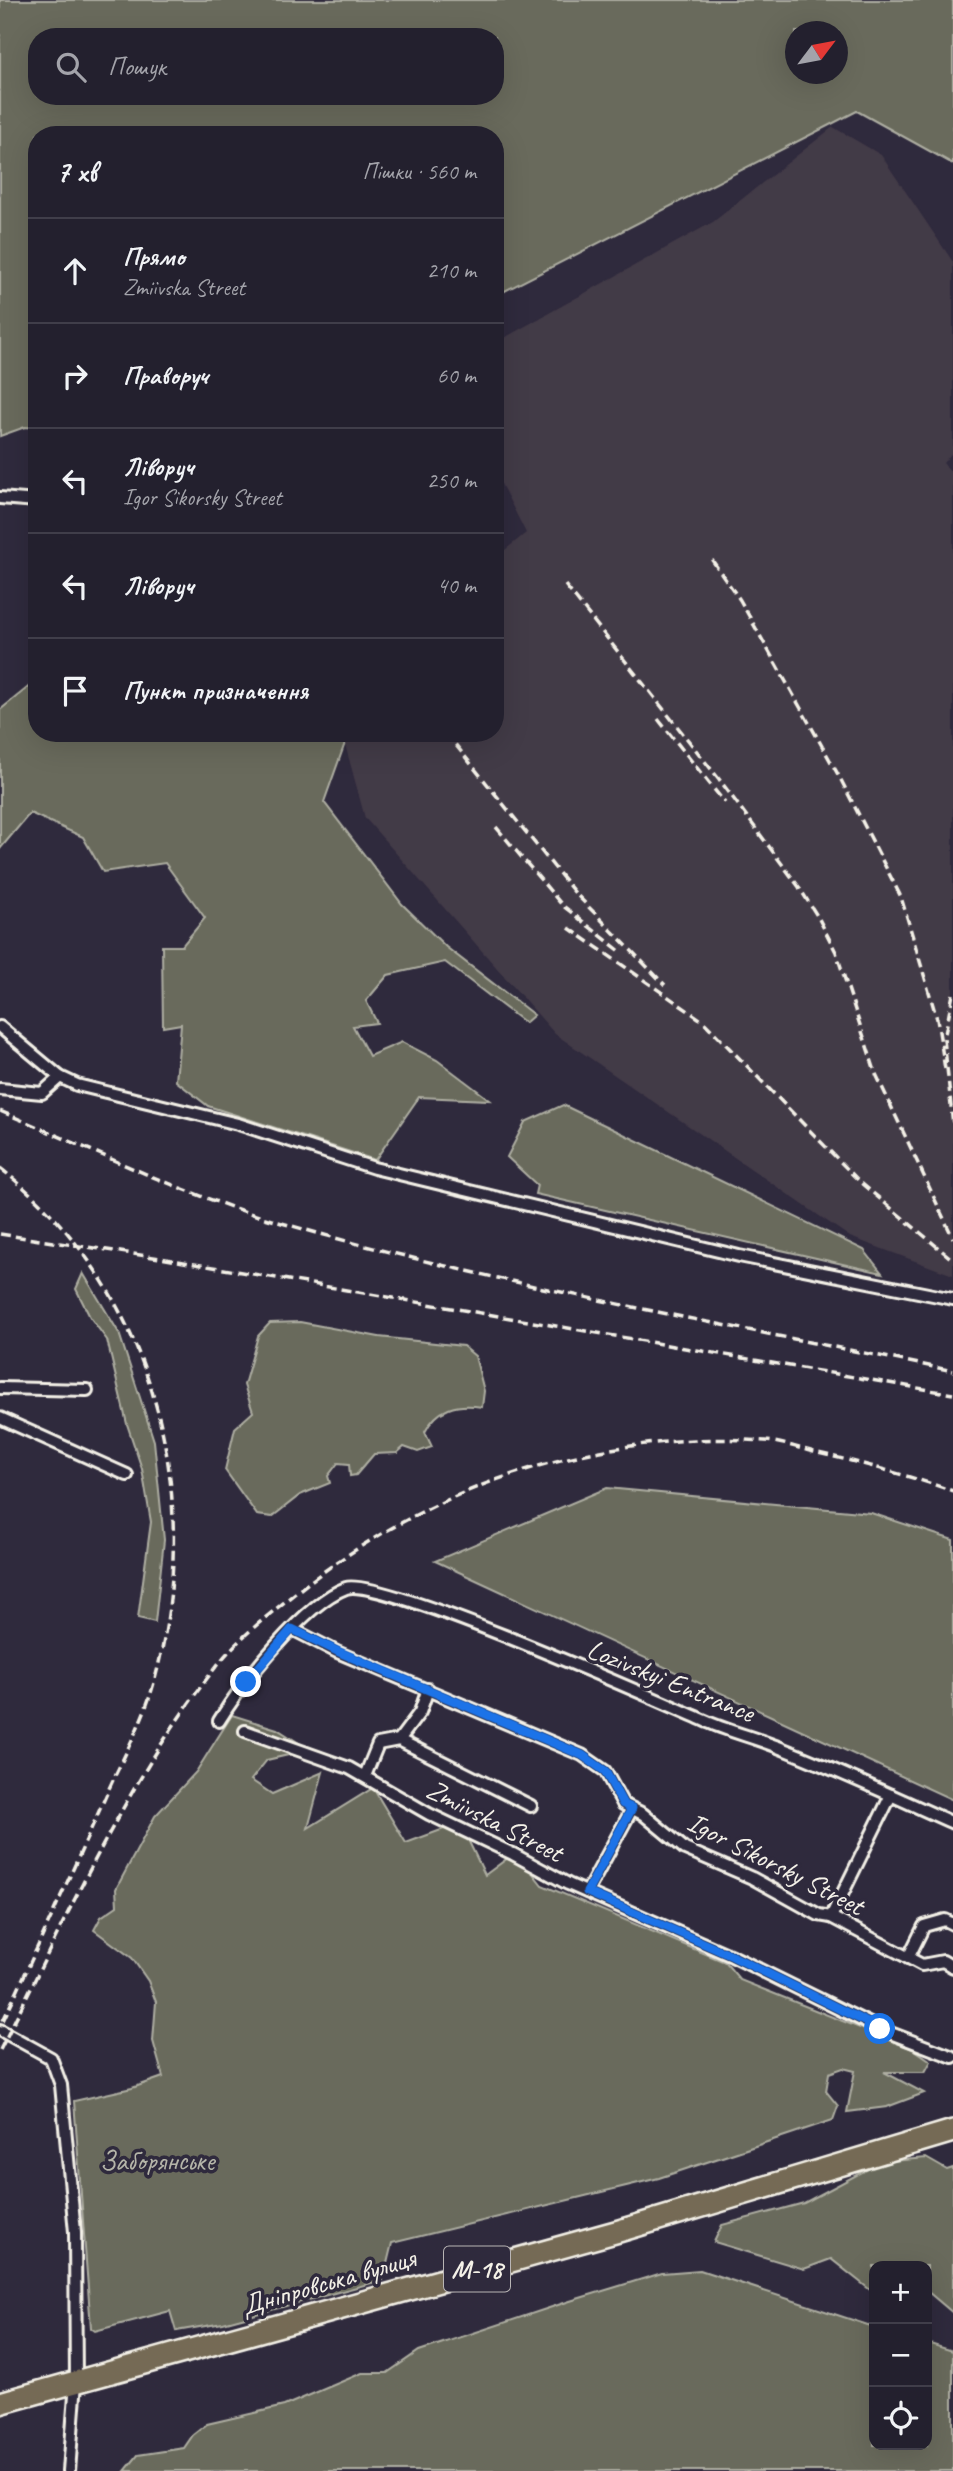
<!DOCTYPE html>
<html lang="uk">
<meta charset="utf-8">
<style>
body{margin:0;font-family:Caveat,sans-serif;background:#2f2d3a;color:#f1f3f6}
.controls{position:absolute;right:21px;bottom:21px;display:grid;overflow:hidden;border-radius:14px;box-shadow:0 7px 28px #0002}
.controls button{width:63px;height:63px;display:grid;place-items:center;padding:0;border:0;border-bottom:2px solid #403e4a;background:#23202e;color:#f1f3f6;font:35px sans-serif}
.compass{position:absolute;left:785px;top:21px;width:63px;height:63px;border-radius:50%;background:#23202e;box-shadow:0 7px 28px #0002;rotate:58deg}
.stop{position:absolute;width:21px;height:21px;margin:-16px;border:5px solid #1a73e8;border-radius:50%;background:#fff}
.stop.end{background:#1a73e8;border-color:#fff;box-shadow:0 2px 7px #0008}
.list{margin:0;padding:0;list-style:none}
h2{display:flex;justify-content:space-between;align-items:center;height:91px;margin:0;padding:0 28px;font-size:30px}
h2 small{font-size:23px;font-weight:400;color:#a3a3aa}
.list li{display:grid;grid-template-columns:46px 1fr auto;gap:21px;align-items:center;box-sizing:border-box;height:105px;padding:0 28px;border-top:2px solid #403e4a}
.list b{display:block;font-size:26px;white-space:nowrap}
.list p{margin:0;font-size:23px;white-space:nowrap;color:#a3a3aa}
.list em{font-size:23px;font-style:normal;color:#a3a3aa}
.icon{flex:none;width:38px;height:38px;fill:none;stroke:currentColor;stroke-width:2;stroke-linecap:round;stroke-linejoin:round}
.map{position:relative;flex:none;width:953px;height:2471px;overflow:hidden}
.search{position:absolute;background:#23202e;box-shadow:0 7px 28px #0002;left:28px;top:28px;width:476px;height:77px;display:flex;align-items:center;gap:18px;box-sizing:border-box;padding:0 24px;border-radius:28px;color:#a3a3aa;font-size:26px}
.panel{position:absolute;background:#23202e;box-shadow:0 7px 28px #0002;left:28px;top:126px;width:476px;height:616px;border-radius:28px}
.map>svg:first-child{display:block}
</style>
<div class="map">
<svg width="953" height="2471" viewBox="0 0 953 2471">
<rect width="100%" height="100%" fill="#2f2a3d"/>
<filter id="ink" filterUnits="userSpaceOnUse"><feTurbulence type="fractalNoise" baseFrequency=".0143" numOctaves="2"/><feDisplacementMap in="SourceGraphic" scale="14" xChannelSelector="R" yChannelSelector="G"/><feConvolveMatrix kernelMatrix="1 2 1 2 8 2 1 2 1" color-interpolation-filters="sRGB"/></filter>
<g filter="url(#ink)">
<!-- built -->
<polygon fill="#433a47" points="833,127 881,155 953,262 953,452 943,463 953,474 953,1275 850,1237 555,1034 365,818 342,733 495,733 495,558 526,533 495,472 495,343 713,222"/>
<!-- green -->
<g fill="#696b5c" stroke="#aeaea2" stroke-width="2" fill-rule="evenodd">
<path d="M0,0H953V164L857,111L495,296V135H37V428L25,427L0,436ZM796,32H838V74H796ZM37,37H495V96H37Z"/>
<polygon points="37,680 37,733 339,733 345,743 324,802 402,904 446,947 534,1015 525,1023 445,962 388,975 366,1001 377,1023 353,1026 369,1056 402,1042 437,1060 490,1100 419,1097 375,1160 208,1106 176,1081 181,1024 163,1027 162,946 182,946 205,918 165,863 103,872 83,837 30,813 0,849 0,710"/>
<polygon points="563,1105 864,1250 882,1273 535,1194 537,1185 507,1157 525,1122"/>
<polygon points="83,1273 119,1333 154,1441 164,1540 155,1622 138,1618 151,1522 142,1469 127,1424 107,1340 90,1317 76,1289"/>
<path d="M300,1322L379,1337L463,1346L475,1356L484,1391L482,1407C457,1403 437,1408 425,1432L432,1447L418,1452L404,1447L397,1453L374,1454L356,1475L350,1476L349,1464L338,1463L328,1476L330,1483L300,1495L272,1517L257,1515L225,1470L235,1428L253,1412L244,1385L258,1336L270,1323Z"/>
<polygon points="607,1488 871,1513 953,1540 953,1800 435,1561"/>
<polygon points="232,1715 277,1729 310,1750 267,1760 251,1780 272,1794 323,1772 308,1828 373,1788 406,1843 460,1823 485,1875 516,1852 542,1885 725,1962 740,1980 915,2050 931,2061 925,2072 884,2072 924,2093 887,2107 847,2112 855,2071 843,2068 829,2073 826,2091 838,2106 833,2120 659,2178 392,2243 383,2280 223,2323 176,2331 170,2311 95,2331 91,2328 74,2101 132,2088 163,2077 153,2041 156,2002 148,1981 132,1958 94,1930 101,1917 117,1906 116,1889 155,1816 196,1772"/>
<polygon points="926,2158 947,2170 953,2168 953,2313 927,2291 927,2266 874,2266 874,2293 831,2259 804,2269 714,2242 722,2225 804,2203 881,2162"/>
<polygon points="700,2270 874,2327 874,2445 927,2445 927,2343 953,2351 953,2471 125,2471 138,2455 184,2448 193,2435 207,2424 284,2406 362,2373 387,2373 419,2351 570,2301 662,2273"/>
</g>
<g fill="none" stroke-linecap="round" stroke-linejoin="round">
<defs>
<g id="street">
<polyline points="0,498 37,501"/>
<polyline points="0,1027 60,1077 77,1085 238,1124 374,1168 739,1256 953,1299"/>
<polyline points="0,1089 42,1093 60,1077"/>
<polyline points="0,1388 87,1390"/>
<polyline points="0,1418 127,1475"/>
<polyline points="292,1629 337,1652 582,1755 605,1771 623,1804 643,1814 685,1849 752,1878 819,1915 831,1917 922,1965 943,1961 953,1967"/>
<path d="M219,1721C242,1683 305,1603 346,1588C379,1576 655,1699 703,1720C727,1731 753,1737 778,1747C837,1770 895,1797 953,1823"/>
<polyline points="245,1731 349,1768 429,1814 513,1854 568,1884 732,1956 880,2029 953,2057"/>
<polyline points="399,1740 531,1806"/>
<polyline points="365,1776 378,1744 399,1740 420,1712 428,1689"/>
<polyline points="587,1892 632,1809"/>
<polyline points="831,1917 891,1795"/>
<polyline points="908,1958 924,1926 945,1920 953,1924"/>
<polyline points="0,2030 51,2058 61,2085 75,2232 76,2382 69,2471"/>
</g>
<polyline id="highway" points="0,2403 619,2231 953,2131"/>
</defs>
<!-- street casing -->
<use href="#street" stroke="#f4f1e8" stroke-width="16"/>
<!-- highway casing -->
<use href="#highway" stroke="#f4f1e8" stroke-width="26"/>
<!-- street -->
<use href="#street" stroke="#2f2a3d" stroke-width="10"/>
<!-- highway -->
<use href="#highway" stroke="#756a55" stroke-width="21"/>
<!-- rail -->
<g stroke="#f4f1e8" stroke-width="3.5" stroke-dasharray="10 5" stroke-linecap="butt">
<polyline points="712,560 740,600 840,778 901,897 937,1019 945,1069"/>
<polyline points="565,585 719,779 799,887 819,919 836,952 876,1074 953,1238"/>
<polyline points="658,719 725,803"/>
<polyline points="446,733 575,893 665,985"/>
<polyline points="496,827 562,905 620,951"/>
<polyline points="569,928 703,1021 861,1183 953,1260"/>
<polyline points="953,994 944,1039 953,1125"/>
<path d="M0,1111C91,1149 180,1193 275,1221C497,1286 727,1324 953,1371"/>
<path d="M0,1168C156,1289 204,1494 155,1679C145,1718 124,1755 108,1791C73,1870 37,1949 0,2027"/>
<polyline points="0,1234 160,1258 953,1394"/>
<path d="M0,2050C66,1919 127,1779 219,1663C238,1639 264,1619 288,1599C421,1490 591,1429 765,1441C781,1442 798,1448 814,1452C861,1463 907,1475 953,1491"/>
</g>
</g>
</g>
<g fill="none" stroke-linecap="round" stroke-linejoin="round" filter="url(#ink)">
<!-- route -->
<polyline stroke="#1a73e8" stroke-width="9" points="246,1682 292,1629 337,1651 582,1755 605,1771 623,1804 632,1808 587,1892 732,1956 880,2029"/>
</g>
<g text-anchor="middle" stroke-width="7" stroke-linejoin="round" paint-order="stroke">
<!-- shield labels -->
<rect fill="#2f2a3d" stroke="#b9b5b5" stroke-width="2" x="444" y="2246.5" width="66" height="45" rx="5"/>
<g font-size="26" font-weight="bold" fill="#f4f1e8">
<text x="477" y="2278">М-18</text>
</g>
<!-- street labels -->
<g font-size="28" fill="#f4f1e8" stroke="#2f2a3d">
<text transform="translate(671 1680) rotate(22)" y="10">Lozivskyi Entrance</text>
<text transform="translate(495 1820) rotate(27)" y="10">Zmiivska Street</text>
<text transform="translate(776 1863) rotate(27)" y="10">Igor Sikorsky Street</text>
<text transform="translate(328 2281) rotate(-16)" y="10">Дніпровська вулиця</text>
</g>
<!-- park labels -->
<g font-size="28" fill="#b5b5a9" stroke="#2f2a3d">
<text x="157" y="2170">Заборянське</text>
</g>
</g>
</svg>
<div class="controls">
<button>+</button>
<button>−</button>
<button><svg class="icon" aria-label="locate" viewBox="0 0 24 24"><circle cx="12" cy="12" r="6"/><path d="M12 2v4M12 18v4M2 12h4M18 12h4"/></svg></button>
</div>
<svg class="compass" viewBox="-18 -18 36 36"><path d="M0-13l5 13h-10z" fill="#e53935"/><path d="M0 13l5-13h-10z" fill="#a3a3aa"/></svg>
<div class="stop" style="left:880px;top:2029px"></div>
<div class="stop end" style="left:246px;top:1682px"></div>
<div class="search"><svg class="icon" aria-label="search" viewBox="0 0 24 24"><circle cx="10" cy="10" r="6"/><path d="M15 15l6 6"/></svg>Пошук</div>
<section class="panel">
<h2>7 хв<small>Пішки · 560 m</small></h2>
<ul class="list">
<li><svg class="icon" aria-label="ahead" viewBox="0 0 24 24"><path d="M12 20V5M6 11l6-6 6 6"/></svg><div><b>Прямо</b><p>Zmiivska Street</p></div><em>210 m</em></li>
<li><svg class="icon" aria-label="right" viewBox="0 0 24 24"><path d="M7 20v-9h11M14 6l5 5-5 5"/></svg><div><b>Праворуч</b></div><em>60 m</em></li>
<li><svg class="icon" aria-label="left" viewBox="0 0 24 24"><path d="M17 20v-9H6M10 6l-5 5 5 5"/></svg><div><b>Ліворуч</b><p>Igor Sikorsky Street</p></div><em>250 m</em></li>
<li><svg class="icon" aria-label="left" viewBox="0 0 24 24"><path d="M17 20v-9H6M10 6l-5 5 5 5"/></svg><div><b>Ліворуч</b></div><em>40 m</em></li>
<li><svg class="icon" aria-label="arrive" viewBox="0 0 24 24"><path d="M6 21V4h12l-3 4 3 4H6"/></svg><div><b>Пункт призначення</b></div></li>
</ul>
</section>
</div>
